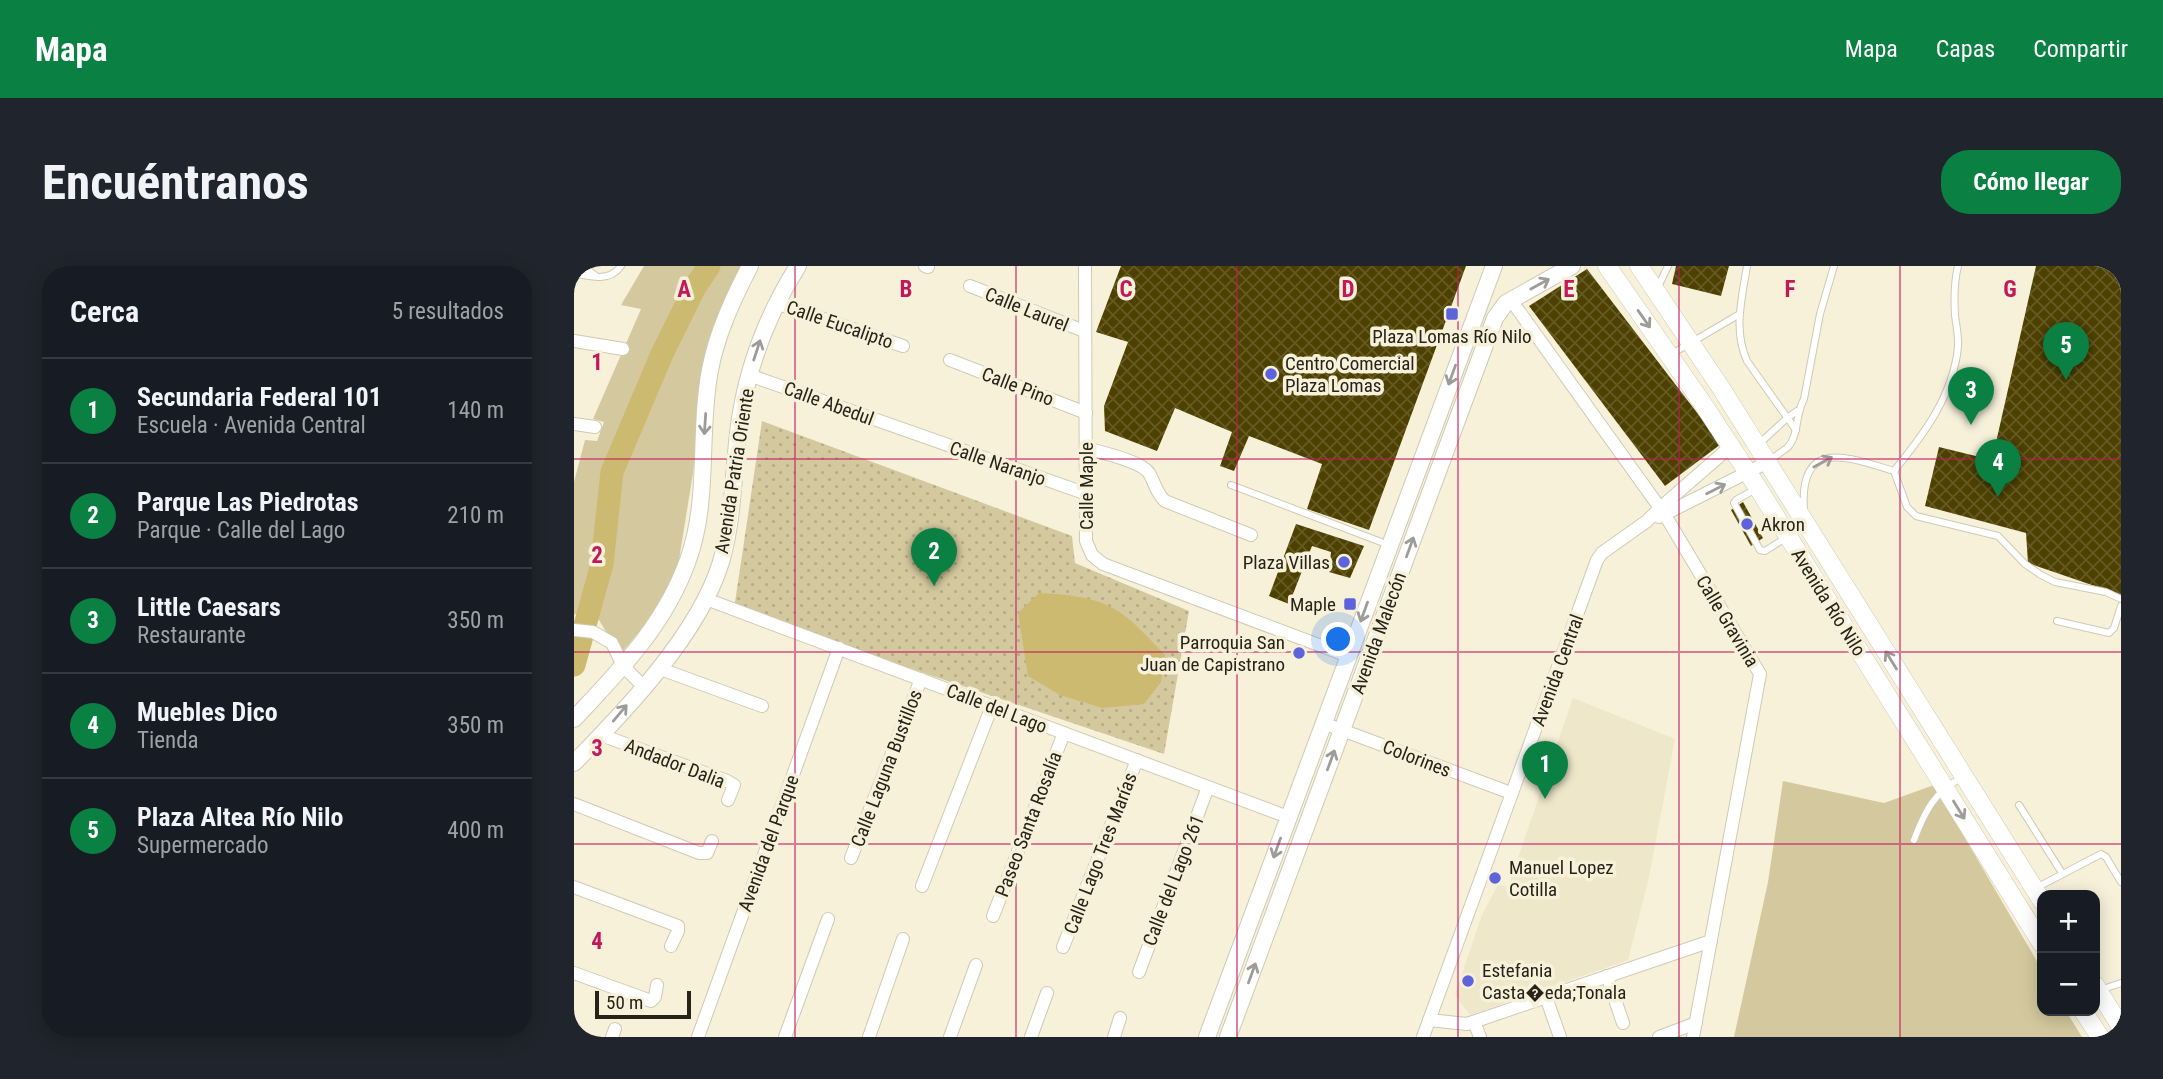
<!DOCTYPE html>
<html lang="es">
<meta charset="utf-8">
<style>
body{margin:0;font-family:"Roboto Condensed",sans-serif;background:#20242c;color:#f1f3f6}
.controls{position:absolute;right:21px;bottom:21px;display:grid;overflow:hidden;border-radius:14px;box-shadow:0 4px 18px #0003}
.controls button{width:63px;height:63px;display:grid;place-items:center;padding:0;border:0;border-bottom:2px solid #363941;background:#171b24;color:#f1f3f6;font:35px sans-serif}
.scale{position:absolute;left:21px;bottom:18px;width:96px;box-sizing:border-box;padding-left:7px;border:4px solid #25231a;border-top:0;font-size:19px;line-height:24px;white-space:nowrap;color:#25231a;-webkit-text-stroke:5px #f7f1da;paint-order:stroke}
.you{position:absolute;left:765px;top:374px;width:24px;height:24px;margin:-18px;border:5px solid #fff;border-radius:50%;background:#1a73e8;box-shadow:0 0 0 10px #1a73e833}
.badge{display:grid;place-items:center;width:46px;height:46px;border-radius:50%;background:#0b8043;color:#fff;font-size:23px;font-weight:700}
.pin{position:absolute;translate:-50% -58px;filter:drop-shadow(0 2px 4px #0008)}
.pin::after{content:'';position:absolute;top:37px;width:24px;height:21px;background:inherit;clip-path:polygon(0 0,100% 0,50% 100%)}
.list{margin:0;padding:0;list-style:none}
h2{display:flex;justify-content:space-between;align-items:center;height:91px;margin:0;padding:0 28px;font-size:30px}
h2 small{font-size:23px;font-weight:400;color:#9ea1a6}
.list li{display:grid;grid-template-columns:46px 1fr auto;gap:21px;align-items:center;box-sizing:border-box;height:105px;padding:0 28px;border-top:2px solid #363941}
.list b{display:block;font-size:26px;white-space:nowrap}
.list p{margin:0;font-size:23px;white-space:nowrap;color:#9ea1a6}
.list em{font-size:23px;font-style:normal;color:#9ea1a6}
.map{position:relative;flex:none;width:1547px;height:771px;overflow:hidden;border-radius:28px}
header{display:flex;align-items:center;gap:42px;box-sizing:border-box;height:98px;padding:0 35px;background:#0b8043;color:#fff}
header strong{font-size:33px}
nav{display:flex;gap:38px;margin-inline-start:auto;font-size:24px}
.intro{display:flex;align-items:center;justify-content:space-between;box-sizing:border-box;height:168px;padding:0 42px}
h1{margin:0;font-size:49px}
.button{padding:18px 32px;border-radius:28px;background:#0b8043;color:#fff;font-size:24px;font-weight:700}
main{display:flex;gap:42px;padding:0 42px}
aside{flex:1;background:#171b24;border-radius:28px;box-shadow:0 4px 18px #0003}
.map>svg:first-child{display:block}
</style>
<header>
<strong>Mapa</strong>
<nav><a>Mapa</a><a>Capas</a><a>Compartir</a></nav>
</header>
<div class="intro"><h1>Encuéntranos</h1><a class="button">Cómo llegar</a></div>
<main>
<aside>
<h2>Cerca<small>5 resultados</small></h2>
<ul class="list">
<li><span class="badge">1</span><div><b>Secundaria Federal 101</b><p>Escuela · Avenida Central</p></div><em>140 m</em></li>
<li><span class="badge">2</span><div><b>Parque Las Piedrotas</b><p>Parque · Calle del Lago</p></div><em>210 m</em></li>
<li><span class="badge">3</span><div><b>Little Caesars</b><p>Restaurante</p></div><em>350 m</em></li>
<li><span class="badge">4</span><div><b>Muebles Dico</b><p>Tienda</p></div><em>350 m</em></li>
<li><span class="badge">5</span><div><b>Plaza Altea Río Nilo</b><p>Supermercado</p></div><em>400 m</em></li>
</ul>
</aside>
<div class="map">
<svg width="1547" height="771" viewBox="0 0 1547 771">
<defs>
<pattern id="park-dots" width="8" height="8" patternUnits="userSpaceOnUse" patternTransform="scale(1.75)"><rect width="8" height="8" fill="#d4c99e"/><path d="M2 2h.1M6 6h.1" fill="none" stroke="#b6ac88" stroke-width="1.8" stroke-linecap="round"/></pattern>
<pattern id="building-cross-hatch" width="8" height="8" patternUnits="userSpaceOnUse" patternTransform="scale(1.75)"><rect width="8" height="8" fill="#4e4100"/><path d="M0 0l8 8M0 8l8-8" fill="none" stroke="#645a25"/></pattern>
</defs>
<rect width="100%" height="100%" fill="#f7f1da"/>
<!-- built -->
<polygon fill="#eee7c9" points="999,432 1101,473 1075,611 1054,694 896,749 881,729 896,684 908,649 924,619 934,621"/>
<!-- grass -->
<g fill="#d4c99e">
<polygon points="70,0 168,0 126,125 119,207 104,300 94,323 73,356 46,389 25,354 0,348 0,216 11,174 23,175 30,156 19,153 67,43 47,39"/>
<polygon points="1209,515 1310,537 1360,519 1468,704 1468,745 1492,745 1508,771 1160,771 1194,616"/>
</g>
<!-- park -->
<polygon fill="url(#park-dots)" points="188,155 498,270 501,297 615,345 590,488 160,343"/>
<!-- water -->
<path fill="#ccba70" d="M465,327C488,328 517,330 539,342C559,353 575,373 591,389L587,416L570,438L528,442L486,429L454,410L444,347Z"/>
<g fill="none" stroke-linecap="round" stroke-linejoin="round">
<!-- river -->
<polyline stroke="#ccba70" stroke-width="23" points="0,399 28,298 38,206 88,88 121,21 135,0"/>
</g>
<!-- building -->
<g fill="url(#building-cross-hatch)">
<polygon points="547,0 892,0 795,264 733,243 748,198 675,170 660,205 646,200 658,166 601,142 583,185 531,165 530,140 554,76 522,66"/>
<polygon points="1102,0 1155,0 1147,30 1098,18"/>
<polygon points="1462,0 1547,0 1547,329 1454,297 1452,267 1351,240 1365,181 1418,194"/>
<polygon points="1013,3 1147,178 1091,220 955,40"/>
<polygon points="1169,236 1189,272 1177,280 1157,244"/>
<polygon points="722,258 790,280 776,312 755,306 757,286 738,280 715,338 695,330"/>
</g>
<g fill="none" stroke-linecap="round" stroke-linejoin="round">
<defs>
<g id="service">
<polyline points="8,0 22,10"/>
<path d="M1173,0C1168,32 1159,64 1173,95L1222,164"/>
<path d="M0,7C17,11 36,16 47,0"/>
<polyline points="1083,23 1094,0"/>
<polyline points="1096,89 1164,49"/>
<polyline points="1185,178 1213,152 1223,145"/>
<path d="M1195,195C1201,190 1208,186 1214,181C1225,169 1221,149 1230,133L1246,48L1260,0"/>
<polyline points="1320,205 1333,241 1342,250 1424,270 1451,298 1467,309 1481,316 1532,326 1547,333"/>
<path d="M1320,205C1350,168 1379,130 1384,81C1385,71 1382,59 1381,49C1380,32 1380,16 1384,0"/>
<polyline points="657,219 815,279"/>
<polyline points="1182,223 1162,234 1160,237 1186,284 1191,285 1213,271"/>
<path d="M1230,243C1225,170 1276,192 1320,205"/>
<polyline points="1483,355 1535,367 1540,362 1547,340"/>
<polyline points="1445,539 1488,607"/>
<path d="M1340,574C1351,545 1360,526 1389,511"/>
<polyline points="1462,622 1527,588 1532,591 1547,616"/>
<polyline points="1526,724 1547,717"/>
</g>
<g id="minor">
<polyline points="351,0 354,1"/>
<polyline points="511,0 512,275 518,289 529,298 774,390"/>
<polyline points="396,20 510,65"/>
<polyline points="937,34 1091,249 1186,408 1119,771"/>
<polyline points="202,37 329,80"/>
<polyline points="0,75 49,83"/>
<polyline points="376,94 512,147"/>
<polyline points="175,109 513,228"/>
<polyline points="0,158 21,161"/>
<path d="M512,182C526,186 567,195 575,207C581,217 582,227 591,235L677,269"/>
<polyline points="1085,251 1194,196"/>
<polyline points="132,333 714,551"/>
<polyline points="0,364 19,366 38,377 49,400 69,420"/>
<polyline points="84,402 188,440"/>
<polyline points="749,457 937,527"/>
<polyline points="27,469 153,515 160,519 154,534"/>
<polyline points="0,538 125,587 133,587 138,575"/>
<polyline points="277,592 347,413"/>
<polyline points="348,620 418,440"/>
<polyline points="0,621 104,660 104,665 97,680"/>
<polyline points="419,650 490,467"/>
<polyline points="489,681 563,494"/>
<polyline points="565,706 634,521"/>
<polyline points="0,707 77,735 81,731 83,719"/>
<polyline points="1033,710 1049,757"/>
<polyline points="972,731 986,771"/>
<polyline points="855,754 893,758 1137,675"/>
<polyline points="900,756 906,771"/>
<polyline points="38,771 41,763"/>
<polyline points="124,771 265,382"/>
<polyline points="211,771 254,653"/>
<polyline points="295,771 329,673"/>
<polyline points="376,771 402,699"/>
<polyline points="457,771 473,727"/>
<polyline points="540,771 546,752"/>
<polyline points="849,771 1023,294 1028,287 1073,255 1086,242 1156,181"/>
<polyline points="1085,771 1122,757"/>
</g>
<g id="tertiary">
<path d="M0,453C46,404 91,359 114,294C136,234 124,166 136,104C143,67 159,33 176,0"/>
<path d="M0,497C52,444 125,368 147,296C160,252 159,204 165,159C173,101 193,49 224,0"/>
<polyline points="633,771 920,0"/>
<polyline points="654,771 921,52 932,37 998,0"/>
</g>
<g id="secondary">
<polyline points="1033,0 1127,135 1184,222 1468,678"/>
<polyline points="1065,0 1147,122 1468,635"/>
<polyline points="1521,719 1547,761"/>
<polyline points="1509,745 1526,771"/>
</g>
</defs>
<!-- service casing -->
<use href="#service" stroke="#cfcab4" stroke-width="8"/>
<!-- minor casing -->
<use href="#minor" stroke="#cfcab4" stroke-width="14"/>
<!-- tertiary casing -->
<use href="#tertiary" stroke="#cfcab4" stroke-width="18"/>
<!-- secondary casing -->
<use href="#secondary" stroke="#cfcab4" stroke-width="19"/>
<!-- service -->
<use href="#service" stroke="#fff" stroke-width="6"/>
<!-- minor -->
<use href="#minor" stroke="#fff" stroke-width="12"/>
<!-- tertiary -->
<use href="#tertiary" stroke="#fff" stroke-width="16"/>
<!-- secondary -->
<use href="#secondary" stroke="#fff" stroke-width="18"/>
</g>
<!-- one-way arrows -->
<defs><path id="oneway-shaft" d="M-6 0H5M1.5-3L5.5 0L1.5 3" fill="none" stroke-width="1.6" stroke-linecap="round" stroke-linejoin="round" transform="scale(1.75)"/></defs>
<g stroke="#9d9c98">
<use href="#oneway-shaft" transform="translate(966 18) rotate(-29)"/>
<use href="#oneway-shaft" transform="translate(1070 53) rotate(55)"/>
<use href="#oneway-shaft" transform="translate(183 84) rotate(-72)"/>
<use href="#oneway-shaft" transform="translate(878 109) rotate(110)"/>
<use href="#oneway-shaft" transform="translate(131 158) rotate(94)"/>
<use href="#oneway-shaft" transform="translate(1249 196) rotate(-29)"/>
<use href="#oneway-shaft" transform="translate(1142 223) rotate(-27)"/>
<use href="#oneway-shaft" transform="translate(836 281) rotate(-70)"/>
<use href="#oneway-shaft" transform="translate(790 346) rotate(110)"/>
<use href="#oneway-shaft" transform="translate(1317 394) rotate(-122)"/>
<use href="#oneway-shaft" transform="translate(46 447) rotate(-50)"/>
<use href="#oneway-shaft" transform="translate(757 494) rotate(-70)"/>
<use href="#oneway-shaft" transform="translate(1385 544) rotate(58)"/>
<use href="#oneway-shaft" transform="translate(703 582) rotate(110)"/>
<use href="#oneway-shaft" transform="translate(678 707) rotate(-70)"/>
</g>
<!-- grid -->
<path fill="none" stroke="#c2185b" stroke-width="2" stroke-opacity="0.55" d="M221,0V771M442,0V771M663,0V771M884,0V771M1105,0V771M1326,0V771M0,193H1547M0,386H1547M0,578H1547"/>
<!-- markers -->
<g fill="#5c63db" stroke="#f7f1da" stroke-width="2.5">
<rect x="871" y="41" width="14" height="14" rx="3.5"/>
<circle cx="697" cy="108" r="7"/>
<circle cx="1173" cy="258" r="7"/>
<circle cx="770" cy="296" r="7"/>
<rect x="769" y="331" width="14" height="14" rx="3.5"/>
<circle cx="725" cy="387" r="7"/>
<circle cx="921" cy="612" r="7"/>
<circle cx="894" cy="715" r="7"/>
</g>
<g text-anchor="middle" stroke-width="7" stroke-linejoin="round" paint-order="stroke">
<!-- street labels -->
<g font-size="19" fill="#25231a" stroke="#f7f1da">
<text transform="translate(453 43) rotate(22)" y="7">Calle Laurel</text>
<text transform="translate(266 58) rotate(19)" y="7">Calle Eucalipto</text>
<text transform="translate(444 120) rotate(21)" y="7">Calle Pino</text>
<text transform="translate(255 137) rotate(20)" y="7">Calle Abedul</text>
<text transform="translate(424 197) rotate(19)" y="7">Calle Naranjo</text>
<text transform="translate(160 205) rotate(-81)" y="7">Avenida Patria Oriente</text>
<text transform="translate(512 220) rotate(-90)" y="7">Calle Maple</text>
<text transform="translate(1255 336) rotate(58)" y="7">Avenida Río Nilo</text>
<text transform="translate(1154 355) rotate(59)" y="7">Calle Gravinia</text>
<text transform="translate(804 367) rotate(-70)" y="7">Avenida Malecón</text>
<text transform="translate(983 404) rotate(-70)" y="7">Avenida Central</text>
<text transform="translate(423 442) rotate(21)" y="7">Calle del Lago</text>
<text transform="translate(843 492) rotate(21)" y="7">Colorines</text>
<text transform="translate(101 497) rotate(21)" y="7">Andador Dalia</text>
<text transform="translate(312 502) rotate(-69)" y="7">Calle Laguna Bustillos</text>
<text transform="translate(454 558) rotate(-69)" y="7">Paseo Santa Rosalía</text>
<text transform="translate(194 577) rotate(-70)" y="7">Avenida del Parque</text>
<text transform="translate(526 587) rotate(-69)" y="7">Calle Lago Tres Marías</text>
<text transform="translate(599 614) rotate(-69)" y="7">Calle del Lago 261</text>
</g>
<!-- poi labels -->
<g font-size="19" fill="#25231a" stroke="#f7f1da" text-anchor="start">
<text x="878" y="77" text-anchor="middle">Plaza Lomas Río Nilo</text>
<text x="711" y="104">Centro Comercial<tspan x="711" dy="22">Plaza Lomas</tspan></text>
<text x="1187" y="265">Akron</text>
<text x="756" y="303" text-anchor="end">Plaza Villas</text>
<text x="762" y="345" text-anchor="end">Maple</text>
<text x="711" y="383" text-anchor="end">Parroquia San<tspan x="711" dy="22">Juan de Capistrano</tspan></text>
<text x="935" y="608">Manuel Lopez<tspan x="935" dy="22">Cotilla</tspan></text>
<text x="908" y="711">Estefania<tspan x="908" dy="22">Casta�eda;Tonala</tspan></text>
</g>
</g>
<g font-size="23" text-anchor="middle" font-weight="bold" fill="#c2185b" stroke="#f7f1da" stroke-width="7" stroke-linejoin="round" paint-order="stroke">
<text x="110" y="31">A</text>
<text x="332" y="31">B</text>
<text x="552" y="31">C</text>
<text x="774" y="31">D</text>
<text x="995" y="31">E</text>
<text x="1216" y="31">F</text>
<text x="1436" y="31">G</text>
<text x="23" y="104">1</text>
<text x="23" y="297">2</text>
<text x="23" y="490">3</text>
<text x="23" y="683">4</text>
</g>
</svg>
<div class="controls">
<button>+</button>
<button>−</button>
</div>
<div class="scale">50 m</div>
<div class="you"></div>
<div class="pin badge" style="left:971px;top:533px">1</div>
<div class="pin badge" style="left:360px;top:320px">2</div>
<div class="pin badge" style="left:1397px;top:159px">3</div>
<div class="pin badge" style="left:1424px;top:231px">4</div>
<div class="pin badge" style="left:1492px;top:114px">5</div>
</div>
</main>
